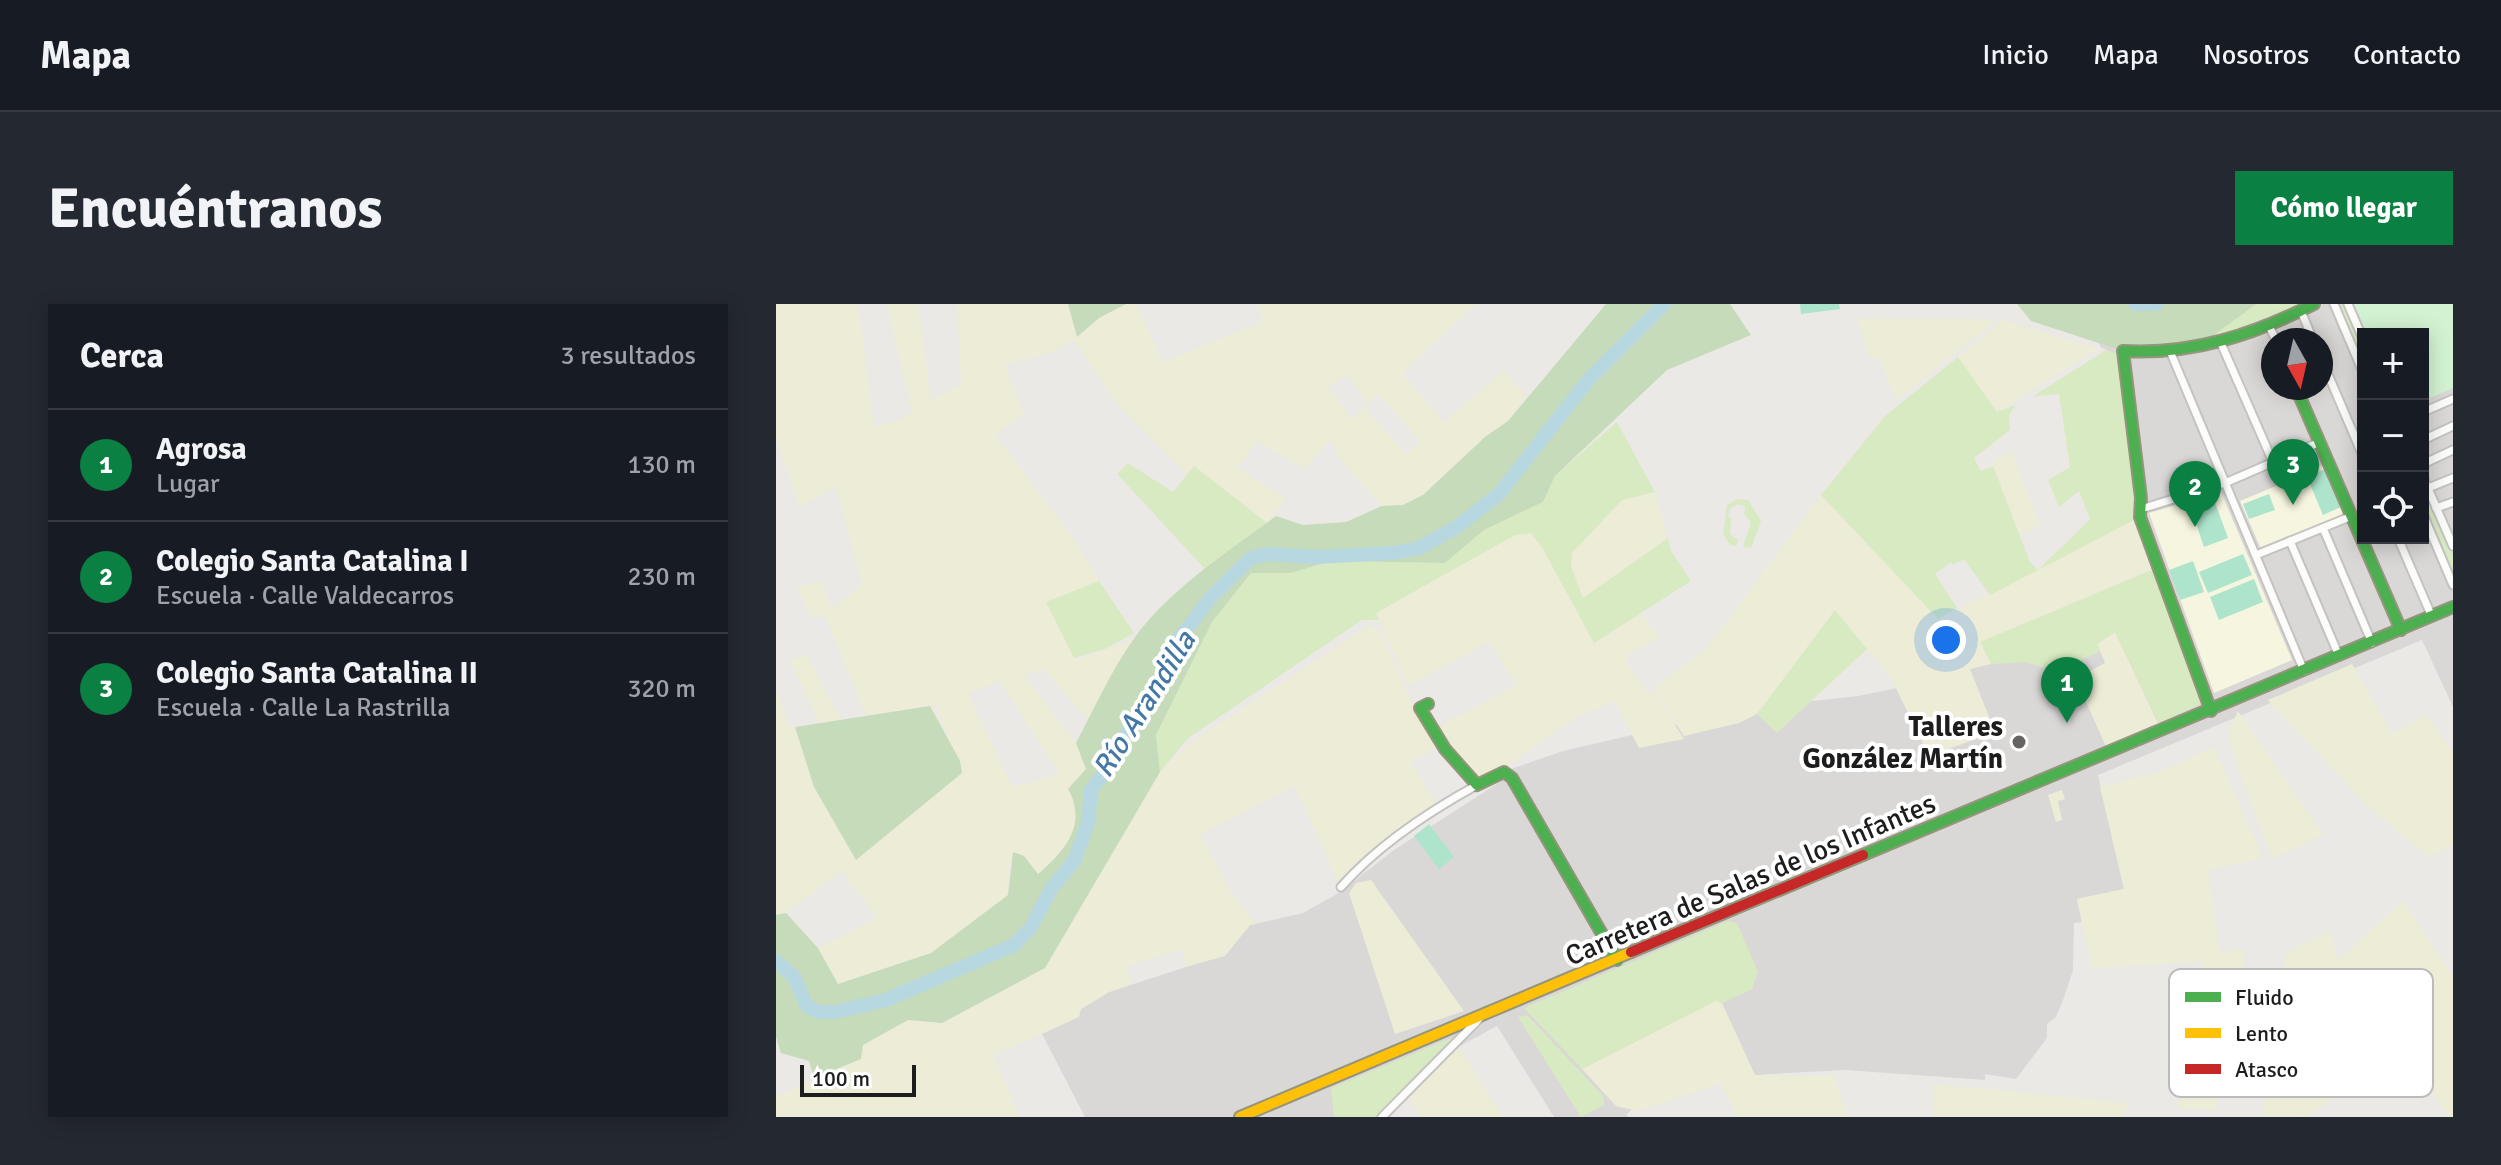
<!DOCTYPE html>
<html lang="es">
<meta charset="utf-8">
<style>
body{margin:0;font-family:Signika,sans-serif;background:#242831;color:#f1f3f6}
.controls{position:absolute;right:24px;top:24px;display:grid;overflow:hidden;border-radius:0px;box-shadow:0 4px 20px #0003}
.controls button{width:72px;height:72px;display:grid;place-items:center;padding:0;border:0;border-bottom:2px solid #363941;background:#171b24;color:#f1f3f6;font:40px sans-serif}
.compass{position:absolute;left:1485px;top:24px;width:72px;height:72px;border-radius:50%;background:#171b24;box-shadow:0 4px 20px #0003;rotate:172deg}
.scale{position:absolute;left:24px;bottom:20px;width:116px;box-sizing:border-box;padding-left:8px;border:4px solid #1d1d1d;border-top:0;font-size:22px;line-height:28px;white-space:nowrap;color:#1d1d1d;-webkit-text-stroke:6px #fff;paint-order:stroke}
.you{position:absolute;left:1170px;top:336px;width:28px;height:28px;margin:-20px;border:6px solid #fff;border-radius:50%;background:#1a73e8;box-shadow:0 0 0 12px #1a73e833}
.badge{display:grid;place-items:center;width:52px;height:52px;border-radius:50%;background:#0b8043;color:#fff;font-size:26px;font-weight:700}
.pin{position:absolute;translate:-50% -66px;filter:drop-shadow(0 2px 4px #0008)}
.pin::after{content:'';position:absolute;top:42px;width:28px;height:24px;background:inherit;clip-path:polygon(0 0,100% 0,50% 100%)}
.list{margin:0;padding:0;list-style:none}
h2{display:flex;justify-content:space-between;align-items:center;height:104px;margin:0;padding:0 32px;font-size:34px}
h2 small{font-size:26px;font-weight:400;color:#9ea1a6}
.list li{display:grid;grid-template-columns:52px 1fr auto;gap:24px;align-items:center;box-sizing:border-box;height:112px;padding:0 32px;border-top:2px solid #363941}
.list b{display:block;font-size:30px;white-space:nowrap}
.list p{margin:0;font-size:26px;white-space:nowrap;color:#9ea1a6}
.list em{font-size:26px;font-style:normal;color:#9ea1a6}
.icon{flex:none;width:44px;height:44px;fill:none;stroke:currentColor;stroke-width:2;stroke-linecap:round;stroke-linejoin:round}
.map{position:relative;flex:none;width:1677px;height:813px;overflow:hidden;border-radius:0px}
header{display:flex;align-items:center;gap:48px;box-sizing:border-box;height:112px;padding:0 40px;background:#171b24;border-bottom:2px solid #363941}
header strong{font-size:38px}
nav{display:flex;gap:44px;margin-inline-start:auto;font-size:28px}
.intro{display:flex;align-items:center;justify-content:space-between;box-sizing:border-box;height:192px;padding:0 48px}
h1{margin:0;font-size:56px}
.button{padding:20px 36px;border-radius:0px;background:#0b8043;color:#fff;font-size:28px;font-weight:700}
main{display:flex;gap:48px;padding:0 48px}
aside{flex:1;background:#171b24;border-radius:0px;box-shadow:0 4px 20px #0003}
.map>svg:first-child{display:block}
</style>
<header>
<strong>Mapa</strong>
<nav><a>Inicio</a><a>Mapa</a><a>Nosotros</a><a>Contacto</a></nav>
</header>
<div class="intro"><h1>Encuéntranos</h1><a class="button">Cómo llegar</a></div>
<main>
<aside>
<h2>Cerca<small>3 resultados</small></h2>
<ul class="list">
<li><span class="badge">1</span><div><b>Agrosa</b><p>Lugar</p></div><em>130 m</em></li>
<li><span class="badge">2</span><div><b>Colegio Santa Catalina I</b><p>Escuela · Calle Valdecarros</p></div><em>230 m</em></li>
<li><span class="badge">3</span><div><b>Colegio Santa Catalina II</b><p>Escuela · Calle La Rastrilla</p></div><em>320 m</em></li>
</ul>
</aside>
<div class="map">
<svg width="1677" height="813" viewBox="0 0 1677 813">
<rect width="100%" height="100%" fill="#ebe9e5"/>
<!-- residential -->
<path fill="#dad8d6" fill-rule="evenodd" d="M1318,0H1677V403L1646,336L1322,471L1348,585L1301,595L1306,618L1298,619L1297,666L1287,696L1280,713L1271,720V734L1240,775L1209,770V776L1069,766L995,770L963,773L863,799L851,810L852,813H778L721,722L653,759L601,813H309L266,730L302,713L305,705L333,688L450,650L474,621L527,609L561,590L618,546L730,474L735,465L787,447L972,404L1082,392L1126,383L1223,357L1390,303L1360,209L1341,51L1324,43ZM1587,30H1647V234H1587ZM1497,36H1545V84H1497Z"/>
<!-- education -->
<g fill="#f6f5df">
<polygon points="1550,160 1569,204 1566,211 1485,245 1464,197 1500,182 1512,181 1515,175"/>
<polygon points="1445,188 1516,356 1438,389 1373,209"/>
</g>
<!-- farmland -->
<g fill="#ececd7" fill-rule="evenodd">
<path d="M0,0H82L98,122L121,118L136,108L110,0H142L155,96L185,80L181,0H292L301,33L323,14L350,0H360L387,58L486,18L481,0H700L626,69L668,118L728,67L750,92L732,117L709,133L647,191L627,201L606,202L562,153L555,135L528,165L480,137L462,164L510,195L491,219L419,162L411,171L342,101L297,35L276,48L229,61L248,111L219,130L298,235L323,277L270,299L300,356L357,336L312,416L268,365L248,371L300,439L310,465L300,499L299,527L279,555L261,570L248,552L233,562L232,591L155,649L62,680L42,644L101,614L66,567L10,609L0,611V387L14,423H19L38,483L141,502L186,469L159,401L90,412L49,311L35,314L21,284L46,276L55,305L86,281L60,182L23,203L0,134ZM571,70L591,100L602,90L645,138L630,150L588,103L575,115L553,83ZM224,377L283,469V470L236,483L192,389Z"/>
<polygon points="1081,14 1207,15 1220,17 1120,96 1103,56 1092,51"/>
<polygon points="1227,16 1322,45 1221,108 1182,53"/>
<polygon points="1235,146 1264,221 1244,230 1216,158"/>
<polygon points="879,188 892,234 807,295 795,262 796,249 846,196"/>
<polygon points="1045,191 1162,315 1358,216 1378,265 1204,338 1215,360 1194,365 1219,428 1153,452 1115,374 1059,306 981,410 963,419 908,432 877,384 931,344"/>
<polygon points="755,229 767,245 818,339 866,310 884,334 851,351 851,359 871,388 878,389 908,435 863,444 839,398 802,412 730,463 701,476 659,428 661,423 740,382 714,337 633,382 599,309 739,231"/>
<polygon points="594,321 605,328 636,400 661,443 635,458 660,499 582,557 562,578 519,482 424,530 455,588 480,620 474,621 449,652 409,663 407,645 351,662 355,680 333,688 305,705 303,713 217,751 244,813 0,813 0,793 85,755 87,741 132,716 166,719 269,664 384,468 414,439"/>
<polygon points="1339,328 1384,423 1331,445 1310,398 1292,379 1329,359 1321,340"/>
<polygon points="31,350 65,416 43,419 14,357"/>
<polygon points="1576,360 1616,430 1650,410 1677,449 1677,541 1653,553 1591,502 1492,396"/>
<polygon points="1462,407 1547,530 1496,555 1454,441 1454,424"/>
<polygon points="1438,443 1487,554 1432,566 1444,648 1467,645 1469,652 1439,806 1401,804 1428,658 1315,664 1301,595 1348,585 1324,483 1386,467"/>
<polygon points="1286,486 1289,495 1282,497 1286,516 1280,518 1272,491"/>
<polygon points="595,576 688,707 619,730 573,589 580,579"/>
<polygon points="1627,597 1677,672 1677,813 1673,813 1627,748 1529,813 1486,812 1510,649 1554,627 1562,656"/>
<polygon points="941,696 946,699 979,771 1058,772 1073,813 961,813 945,779 955,776 862,807 840,802 806,765"/>
<polygon points="683,743 727,813 645,813 632,793"/>
<polygon points="1157,780 1353,799 1347,813 1158,813"/>
</g>
<!-- grass -->
<g fill="#d8eac2">
<polygon points="1480,0 1526,0 1431,36"/>
<polygon points="1563,0 1569,0 1587,42 1587,60"/>
<polygon points="1330,46 1341,50 1359,198 1358,216 1214,291 1188,255 1177,261 1175,258 1159,270 1181,304 1162,315 1045,191 1109,112 1182,53 1221,108 1240,101 1233,111 1234,126 1198,154 1205,167 1217,162 1254,258 1262,266 1314,215 1303,187 1283,203 1272,176 1294,163 1283,90 1256,93"/>
<polygon points="841,118 879,188 846,196 796,249 795,262 807,294 892,234 895,247 915,277 818,339 767,245 755,229 739,231 600,309 603,316 586,316 411,435 384,468 380,431 436,318 476,268 515,269 555,257 669,259 708,226 767,198 779,172"/>
<polygon points="352,159 397,188 418,162 491,219 429,265 341,170"/>
<polygon points="1647,183 1677,253 1677,270 1647,200"/>
<polygon points="962,195 972,196 985,217 975,244 967,243 975,218 968,210 969,202 962,200 954,205 952,212 955,214 954,230 962,236 960,242 954,241 947,230 951,201"/>
<polygon points="1378,265 1427,399 1383,419 1339,328 1321,340 1324,347 1292,363 1286,353 1267,364 1250,358 1215,360 1204,338"/>
<polygon points="323,277 358,329 329,345 298,354 270,298"/>
<polygon points="1059,306 1091,345 1001,429 981,410"/>
<polygon points="952,617 961,619 982,668 976,685 946,699 940,697 806,765 748,704"/>
<polygon points="751,711 828,793 828,801 805,813 742,713"/>
<polygon points="680,732 604,813 558,813 555,784"/>
</g>
<!-- forest -->
<g fill="#c6dbb9">
<polygon points="292,0 350,0 323,14 301,33"/>
<path d="M830,0H954L975,31L891,66L779,172L767,198L708,226L669,259L555,257L515,269H475L436,318L380,431L384,468L269,664L166,719L132,716L87,741L85,755L38,774L33,757L5,749L0,733V611L10,609L42,644L62,680L155,649L232,591L237,548L248,552L262,570C289,547 312,520 292,485L310,465L300,439C318,405 335,367 357,336C393,285 451,249 500,212L527,221L570,218L606,202L627,201L647,191L709,133L732,117Z"/>
<polygon points="1241,0 1480,0 1431,36 1347,47 1255,17"/>
<polygon points="154,402 184,457 186,469 80,556 38,483 19,423"/>
</g>
<!-- park -->
<polygon fill="#d2f3d1" points="1577,0 1677,0 1677,84 1647,97 1647,30 1590,30"/>
<!-- pitch -->
<g fill="#aee4cc">
<polygon points="1024,0 1063,0 1064,5 1025,10"/>
<polygon points="1549,165 1565,203 1547,211 1531,173"/>
<polygon points="1493,190 1499,206 1473,215 1467,200"/>
<polygon points="1437,193 1452,234 1428,243 1414,202"/>
<polygon points="1467,250 1476,271 1432,289 1423,268"/>
<polygon points="1417,257 1428,288 1404,296 1393,266"/>
<polygon points="1478,275 1487,298 1443,316 1434,293"/>
<polygon points="653,520 678,553 663,565 638,532"/>
</g>
<!-- parking -->
<g fill="#dad9d7">
<polygon points="1555,1 1562,18 1537,29 1529,12"/>
<polygon points="1525,14 1532,31 1505,36 1500,25"/>
</g>
<g fill="none" stroke-linecap="round" stroke-linejoin="round">
<!-- river -->
<g stroke="#b7d8e0" stroke-width="14">
<polyline points="1359,0 1380,0"/>
<polyline points="0,657 18,673 31,702 42,708 59,708 110,696 238,641 254,625 275,585 298,557 312,519 315,486 335,460 371,392 390,371 393,348 436,292 475,254 492,250 540,253 617,249 643,244 681,223 723,190 813,75 888,0"/>
</g>
<defs>
<g id="street">
<polyline points="1558,0 1587,68"/>
<polyline points="1572,0 1587,35"/>
<polyline points="1525,7 1537,36"/>
<polyline points="1493,22 1500,36"/>
<polyline points="1444,37 1497,158"/>
<polyline points="1394,47 1528,367"/>
<polyline points="1545,54 1587,152"/>
<polyline points="1647,108 1677,95"/>
<polyline points="1647,136 1677,122"/>
<polyline points="1647,160 1677,146"/>
<polyline points="1647,173 1677,242"/>
<polyline points="1652,184 1677,174"/>
<polyline points="1660,204 1677,198"/>
<polyline points="1365,205 1449,179 1544,138"/>
<polyline points="1647,210 1677,281"/>
<polyline points="1547,224 1596,339"/>
<polyline points="1622,234 1656,313"/>
<polyline points="1514,237 1563,352"/>
<polyline points="1480,251 1576,212"/>
<path d="M565,583C602,541 652,508 701,481"/>
<polyline points="606,813 703,715"/>
</g>
<g id="fast">
<polyline points="1520,84 1625,326"/>
<polyline points="652,400 644,404 669,445 701,481 728,468 736,474 841,656"/>
<path d="M1435,407L1364,213L1365,194L1347,47C1416,51 1477,31 1538,0"/>
<polyline points="1087,551 1677,303"/>
</g>
<polyline id="slow" points="464,813 855,648"/>
<polyline id="jam" points="855,648 1087,551"/>
</defs>
<!-- street casing -->
<use href="#street" stroke="#c4c3c1" stroke-width="11"/>
<!-- fast casing -->
<use href="#fast" stroke="#94957c" stroke-width="14"/>
<!-- slow casing -->
<use href="#slow" stroke="#94957c" stroke-width="14"/>
<!-- jam casing -->
<use href="#jam" stroke="#94957c" stroke-width="14"/>
<!-- street -->
<use href="#street" stroke="#fcfcfb" stroke-width="7"/>
<!-- fast -->
<use href="#fast" stroke="#4caf50" stroke-width="10"/>
<!-- slow -->
<use href="#slow" stroke="#ffc107" stroke-width="10"/>
<!-- jam -->
<use href="#jam" stroke="#c62828" stroke-width="10"/>
</g>
<!-- markers -->
<circle fill="#656463" stroke="#fff" stroke-width="3" cx="1243" cy="438" r="8"/>
<g text-anchor="middle" stroke-width="8" stroke-linejoin="round" paint-order="stroke">
<!-- poi labels -->
<g font-size="28" font-weight="bold" fill="#1d1d1d" stroke="#fff" text-anchor="end">
<text x="1227" y="432">Talleres<tspan x="1227" dy="32">González Martín</tspan></text>
</g>
<!-- street labels -->
<g font-size="28" fill="#1d1d1d" stroke="#fff">
<text transform="translate(974 575) rotate(-23)" y="10">Carretera de Salas de los Infantes</text>
</g>
<!-- water labels -->
<g font-size="30" font-style="italic" fill="#4478a6" stroke="#fff">
<text transform="translate(368 400) rotate(-58)" y="10">Río Arandilla</text>
</g>
</g>
<!-- legend -->
<rect x="1393" y="665" width="264" height="128" rx="12" fill="#fff" stroke="#bbb" stroke-width="2"/>
<rect x="1409" y="688" width="36" height="10" fill="#4caf50"/>
<rect x="1409" y="724" width="36" height="10" fill="#ffc107"/>
<rect x="1409" y="760" width="36" height="10" fill="#c62828"/>
<g font-size="22" fill="#1d1d1d">
<text x="1459" y="701">Fluido</text>
<text x="1459" y="737">Lento</text>
<text x="1459" y="773">Atasco</text>
</g>
</svg>
<div class="controls">
<button>+</button>
<button>−</button>
<button><svg class="icon" aria-label="locate" viewBox="0 0 24 24"><circle cx="12" cy="12" r="6"/><path d="M12 2v4M12 18v4M2 12h4M18 12h4"/></svg></button>
</div>
<svg class="compass" viewBox="-18 -18 36 36"><path d="M0-13l5 13h-10z" fill="#e53935"/><path d="M0 13l5-13h-10z" fill="#9ea1a6"/></svg>
<div class="scale">100 m</div>
<div class="you"></div>
<div class="pin badge" style="left:1291px;top:419px">1</div>
<div class="pin badge" style="left:1419px;top:223px">2</div>
<div class="pin badge" style="left:1517px;top:201px">3</div>
</div>
</main>
